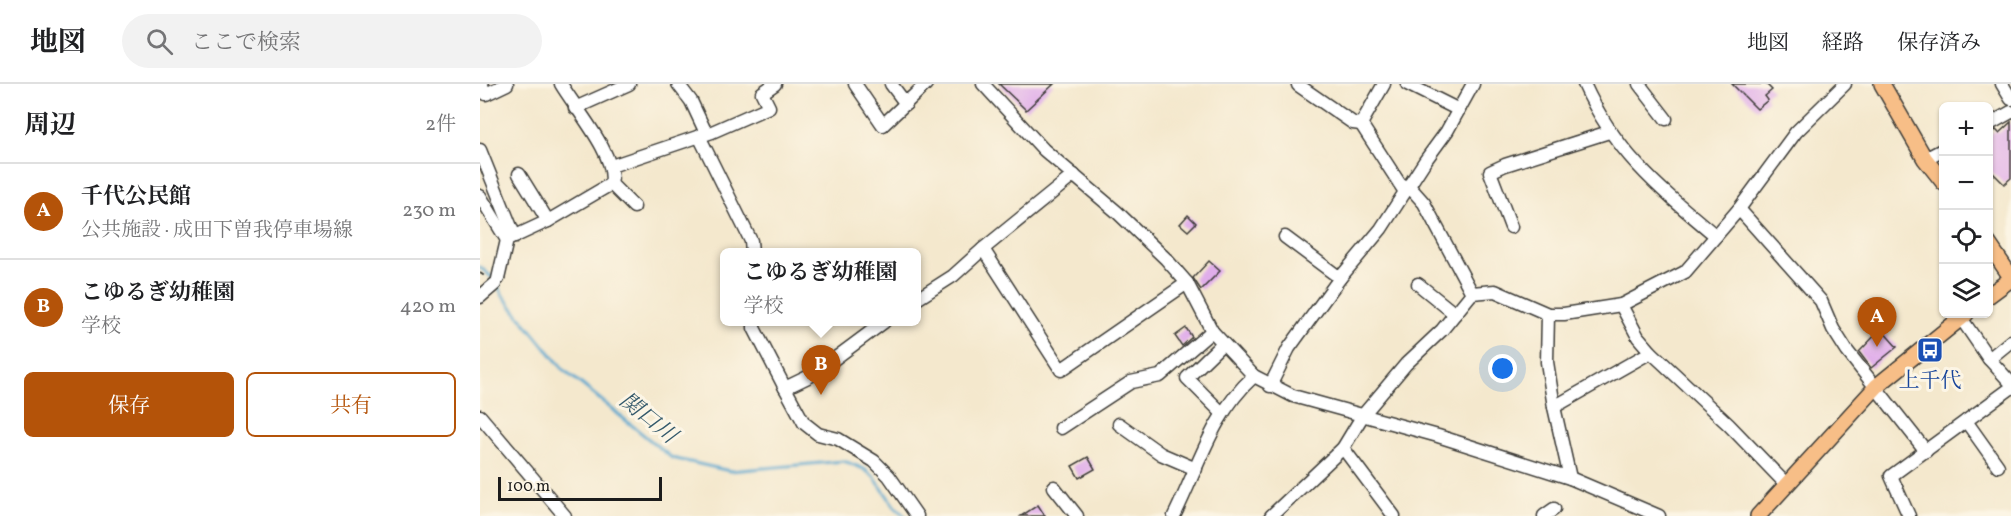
<!DOCTYPE html>
<html lang="ja">
<meta charset="utf-8">
<style>
body{margin:0;font-family:Vollkorn,"Noto Serif JP",serif;background:#f2f2f2;color:#202124}
.controls{position:absolute;right:18px;top:18px;display:grid;overflow:hidden;border-radius:9px;box-shadow:0 2px 4px #0004}
.controls button{width:54px;height:54px;display:grid;place-items:center;padding:0;border:0;border-bottom:2px solid #e0e0e0;background:#fff;color:#202124;font:30px sans-serif}
.scale{position:absolute;left:18px;bottom:15px;width:164px;box-sizing:border-box;padding-left:6px;border:3px solid #1c1c1c;border-top:0;font-size:16px;line-height:21px;white-space:nowrap;color:#1c1c1c;-webkit-text-stroke:4px #fcf5e5;paint-order:stroke}
.you{position:absolute;left:1023px;top:285px;width:21px;height:21px;margin:-15px;border:4px solid #fff;border-radius:50%;background:#1a73e8;box-shadow:0 0 0 9px #1a73e833}
.badge{display:grid;place-items:center;width:39px;height:39px;border-radius:50%;background:#b45309;color:#fff;font-size:20px;font-weight:700}
.pin{position:absolute;translate:-50% -50px;filter:drop-shadow(0 2px 3px #0008)}
.pin::after{content:'';position:absolute;top:32px;width:21px;height:18px;background:inherit;clip-path:polygon(0 0,100% 0,50% 100%)}
.popup{position:absolute;left:240px;top:164px;width:201px;height:78px;box-sizing:border-box;display:grid;place-content:center;border-radius:9px;background:#fff;filter:drop-shadow(0 2px 4px #0005);font-size:20px;white-space:nowrap;color:#757577}
.popup b{font-size:22px;color:#202124}
.popup::after{content:'';position:absolute;left:50%;top:100%;margin-left:-12px;border:12px solid transparent;border-top-color:#fff}
.list{margin:0;padding:0;list-style:none}
h2{display:flex;justify-content:space-between;align-items:center;height:78px;margin:0;padding:0 24px;font-size:26px}
h2 small{font-size:20px;font-weight:400;color:#757577}
.list li{display:grid;grid-template-columns:39px 1fr auto;gap:18px;align-items:center;box-sizing:border-box;height:96px;padding:0 24px;border-top:2px solid #e0e0e0}
.list b{display:block;font-size:22px;white-space:nowrap}
.list p{margin:0;font-size:20px;white-space:nowrap;color:#757577}
.list em{font-size:20px;font-style:normal;color:#757577}
.actions{display:flex;gap:12px;padding:18px 24px}
.actions a{flex:1;padding:14px 0;border:2px solid #b45309;border-radius:9px;text-align:center;font-size:21px;color:#b45309}
.actions .main{background:#b45309;color:#fff}
.icon{flex:none;width:33px;height:33px;fill:none;stroke:currentColor;stroke-width:2;stroke-linecap:round;stroke-linejoin:round}
.map{position:relative;flex:none;width:1531px;height:432px;overflow:hidden}
header{display:flex;align-items:center;gap:36px;box-sizing:border-box;height:84px;padding:0 30px;background:#fff;border-bottom:2px solid #e0e0e0}
header strong{font-size:28px}
nav{display:flex;gap:33px;margin-inline-start:auto;font-size:21px}
.search{width:420px;height:54px;background:#f2f2f2;display:flex;align-items:center;gap:15px;box-sizing:border-box;padding:0 21px;border-radius:33px;color:#757577;font-size:22px}
main{display:flex}
aside{flex:1;background:#fff}
.map>svg:first-child{display:block}
</style>
<header>
<strong>地図</strong>
<div class="search"><svg class="icon" aria-label="search" viewBox="0 0 24 24"><circle cx="10" cy="10" r="6"/><path d="M15 15l6 6"/></svg>ここで検索</div>
<nav><a>地図</a><a>経路</a><a>保存済み</a></nav>
</header>
<main>
<aside>
<h2>周辺<small>2件</small></h2>
<ul class="list">
<li><span class="badge">A</span><div><b>千代公民館</b><p>公共施設 · 成田下曽我停車場線</p></div><em>230 m</em></li>
<li><span class="badge">B</span><div><b>こゆるぎ幼稚園</b><p>学校</p></div><em>420 m</em></li>
</ul>
<div class="actions"><a class="main">保存</a><a>共有</a></div>
</aside>
<div class="map">
<svg width="1531" height="432" viewBox="0 0 1531 432">
<rect width="100%" height="100%" fill="#fcf5e5"/>
<filter id="ink" filterUnits="userSpaceOnUse"><feTurbulence type="fractalNoise" baseFrequency=".0167" numOctaves="2"/><feDisplacementMap in="SourceGraphic" scale="12" xChannelSelector="R" yChannelSelector="G"/><feConvolveMatrix kernelMatrix="1 2 1 2 8 2 1 2 1" color-interpolation-filters="sRGB"/></filter>
<filter id="wash" filterUnits="userSpaceOnUse"><feTurbulence type="fractalNoise" baseFrequency=".008" numOctaves="4" result="noise"/><feDisplacementMap in="SourceGraphic" scale="24" xChannelSelector="R" yChannelSelector="G"/><feGaussianBlur stdDeviation="1.35" result="paint"/><feColorMatrix in="noise" values="0 0 0 0 0 0 0 0 0 0 0 0 0 0 0 0 0 1.4 0 .05"/><feComposite in="paint" operator="in"/></filter>
<g filter="url(#wash)">
<rect width="100%" height="100%" fill="#f4e8cd"/>
<g fill="none" stroke-linecap="round" stroke-linejoin="round">
<!-- stream -->
<g stroke="#53a5ce" stroke-width="3">
<polyline points="0,183 15,196"/>
<polyline points="18,202 23,212 84,286 192,374 250,387 364,377 384,385 394,393 415,423 425,432"/>
</g>
</g>
<g id="blocks">
<!-- building -->
<g fill="#e0adea">
<polygon points="519,0 574,0 546,26"/>
<polygon points="1252,0 1286,0 1292,6 1285,12 1288,16 1277,25"/>
<polygon points="1531,38 1531,94 1524,100 1509,85 1509,51 1516,46 1519,49"/>
<polygon points="708,131 716,139 708,147 700,140"/>
<polygon points="729,177 740,187 721,206 713,194"/>
<polygon points="706,244 712,253 702,262 695,252"/>
<polygon points="1401,245 1417,263 1391,284 1379,268"/>
<polygon points="608,373 615,385 599,394 592,382"/>
<polygon points="558,421 565,432 541,432"/>
</g>
</g>
</g>
<g filter="url(#ink)">
<use href="#blocks" fill-opacity="0" stroke="#3c3b37" stroke-width="1.5"/>
<g fill="none" stroke-linecap="round" stroke-linejoin="round">
<defs>
<g id="minor">
<polyline points="1,0 6,10 27,0"/>
<path d="M81,0C95,24 138,73 131,100"/>
<polyline points="198,0 211,17 226,49"/>
<polyline points="375,0 403,41 446,0"/>
<polyline points="411,0 426,20"/>
<polyline points="503,0 564,66 637,128 686,175 707,199 732,247 774,292 813,312 958,352 1090,394 1179,432"/>
<polyline points="927,0 979,26"/>
<path d="M1104,0C1135,69 1180,105 1236,152"/>
<polyline points="1159,0 1186,35"/>
<polyline points="1522,0 1531,15"/>
<polyline points="818,1 873,39 881,40 904,0"/>
<polyline points="95,24 149,0"/>
<polyline points="881,40 925,108"/>
<polyline points="1508,41 1531,28"/>
<polyline points="219,52 271,157 272,168"/>
<polyline points="0,66 35,153"/>
<polyline points="1445,75 1464,65"/>
<polyline points="131,82 232,48 289,23 282,9 295,0"/>
<polyline points="39,90 68,137"/>
<polyline points="131,100 154,123"/>
<polyline points="928,101 944,119 992,209 1015,207 1068,230 1084,230 1141,221 1205,188 1259,125 1316,48 1365,0"/>
<polyline points="0,112 27,156"/>
<polyline points="1259,125 1341,217 1353,245 1367,267 1446,367"/>
<polyline points="1031,143 1010,88 1025,81 1129,48"/>
<polyline points="805,153 860,194"/>
<polyline points="503,165 581,286 707,199"/>
<polyline points="18,195 27,156 68,137 131,100"/>
<polyline points="938,200 975,230"/>
<polyline points="0,213 15,200"/>
<polyline points="437,215 473,192 503,165 594,91"/>
<polyline points="1141,221 1158,253 1171,268 1249,341 1306,400"/>
<polyline points="1068,230 1067,278 1074,323 1090,394"/>
<polyline points="1481,234 1509,275 1531,299"/>
<polyline points="274,238 274,244 305,304"/>
<polyline points="404,238 334,290 305,304 324,339 338,350 358,355 394,377 409,392 437,432"/>
<polyline points="1509,275 1531,257"/>
<polyline points="790,302 809,264 860,194 901,145 945,77 967,47 993,0"/>
<polyline points="1074,323 1171,268"/>
<polyline points="741,328 707,294 742,260"/>
<polyline points="0,332 85,432"/>
<polyline points="1486,337 1518,382"/>
<polyline points="639,340 681,370 716,385"/>
<polyline points="581,344 651,298 680,292 732,247"/>
<polyline points="863,364 914,432"/>
<polyline points="574,403 597,432"/>
<path d="M694,432C719,382 732,330 774,292"/>
<polyline points="791,432 863,364 883,331 926,280 962,246 992,209"/>
<polyline points="1064,432 1074,425"/>
<polyline points="1429,432 1411,392 1531,304"/>
</g>
<g id="major">
<polyline points="1402,0 1445,75 1464,99"/>
<polyline points="1508,159 1531,193"/>
<polyline points="1508,212 1531,195"/>
<polyline points="1278,432 1397,302 1486,230"/>
</g>
</defs>
<!-- minor casing -->
<use href="#minor" stroke="#3c3b37" stroke-width="15"/>
<!-- major casing -->
<use href="#major" stroke="#3c3b37" stroke-width="18"/>
<!-- path -->
<polyline stroke="#3c3b37" stroke-width="2" stroke-dasharray="4.5 4.5" stroke-linecap="butt" points="0,189 6,193"/>
<!-- minor -->
<use href="#minor" stroke="#fff" stroke-width="12"/>
<!-- major -->
<use href="#major" stroke="#f7be87" stroke-width="15"/>
</g>
</g>
<!-- icons -->
<defs>
<symbol id="bus-square" viewBox="-11 -11 22 22"><rect x="-9" y="-9" width="18" height="18" rx="4" fill="#1a4fb4" stroke="#fcf5e5"/><path d="M-5-6H5V4H4V6H2V4H-2V6H-4V4H-5ZM-3.5-4V0h7V-4ZM-3.5 1.2v1.5H-2V1.2ZM2 1.2v1.5H3.5V1.2Z" fill="#fff"/></symbol>
</defs>
<g fill-rule="evenodd">
<use href="#bus-square" x="1435" y="251" width="30" height="30"/>
</g>
<g text-anchor="middle" stroke-width="6" stroke-linejoin="round" paint-order="stroke">
<!-- transit labels -->
<g font-size="21" fill="#164399" stroke="#fcf5e5">
<text x="1450" y="303">上千代</text>
</g>
<!-- water labels -->
<g font-size="22" font-style="italic" fill="#355a6c" stroke="#fcf5e5">
<text transform="translate(169 333) rotate(39)" y="8">関口川</text>
</g>
</g>
</svg>
<div class="controls">
<button>+</button>
<button>−</button>
<button><svg class="icon" aria-label="locate" viewBox="0 0 24 24"><circle cx="12" cy="12" r="6"/><path d="M12 2v4M12 18v4M2 12h4M18 12h4"/></svg></button>
<button><svg class="icon" aria-label="layers" viewBox="0 0 24 24"><path d="M12 4l9 5-9 5-9-5zM3 14l9 5 9-5"/></svg></button>
</div>
<div class="scale">100 m</div>
<div class="you"></div>
<div class="pin badge" style="left:1397px;top:263px">A</div>
<div class="pin badge" style="left:341px;top:311px">B</div>
<div class="popup"><b>こゆるぎ幼稚園</b>学校</div>
</div>
</main>
